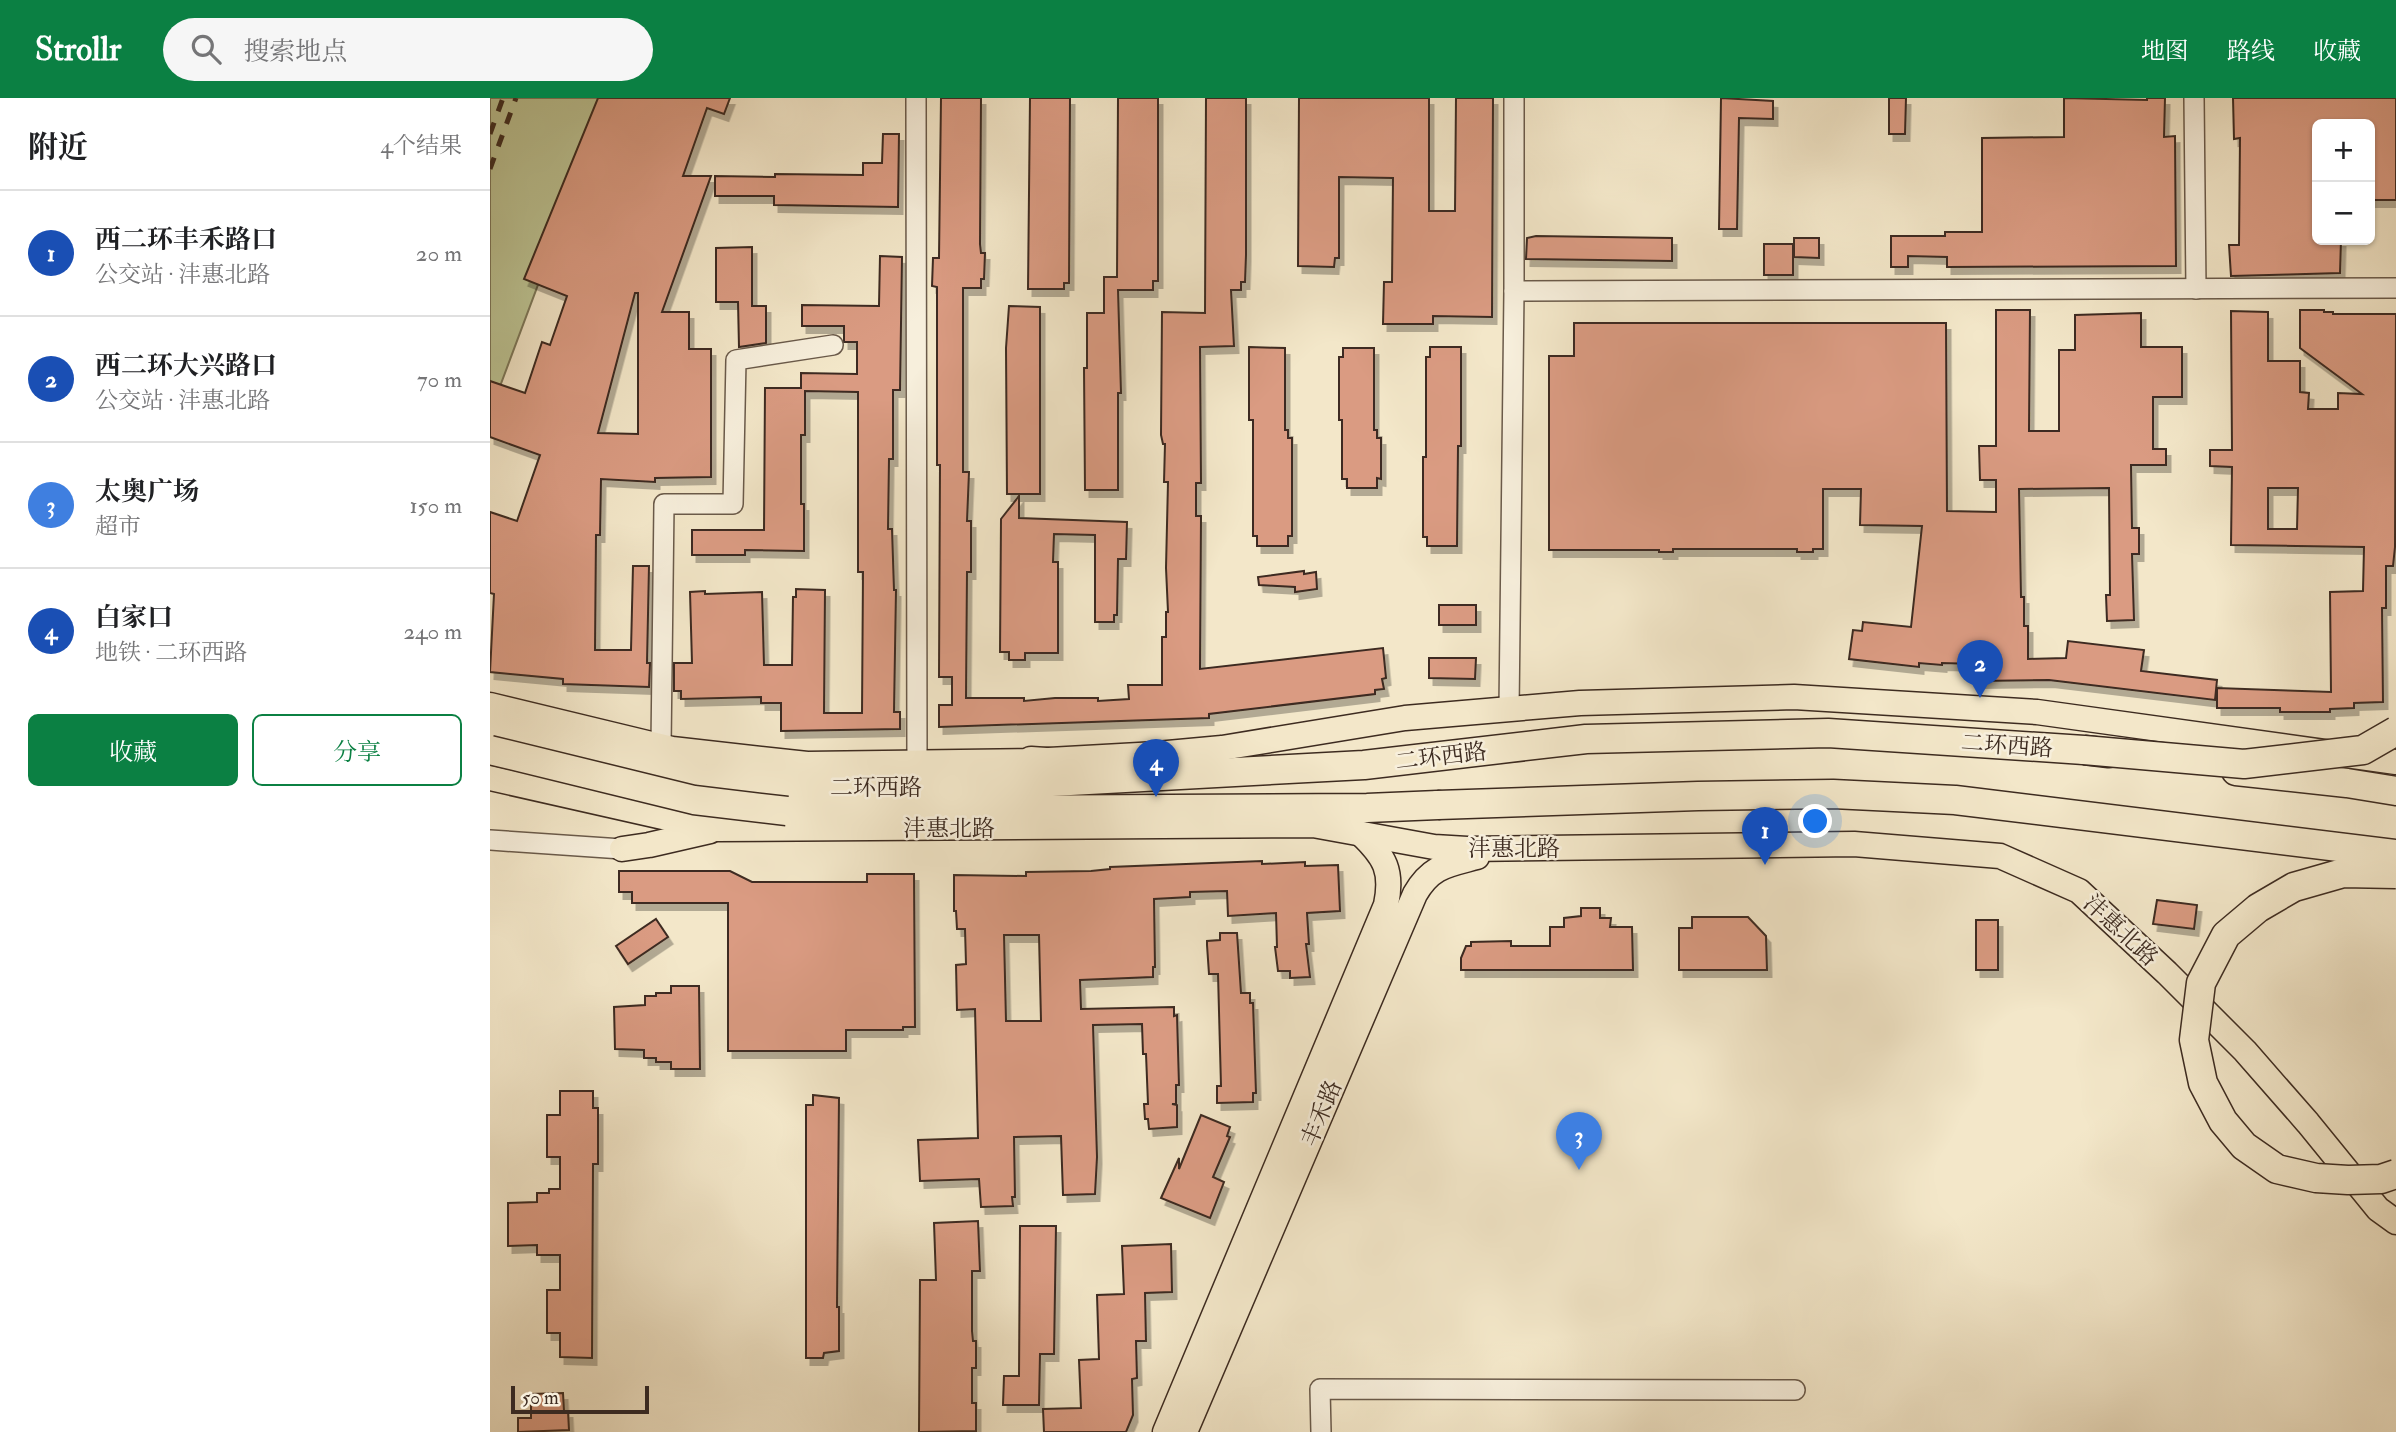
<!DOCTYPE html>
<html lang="zh">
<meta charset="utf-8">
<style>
body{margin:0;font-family:"IM FELL Double Pica","Noto Serif SC",serif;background:#f6f6f6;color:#202124}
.controls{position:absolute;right:21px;top:21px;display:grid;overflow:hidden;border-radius:10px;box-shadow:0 2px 5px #0004}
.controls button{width:63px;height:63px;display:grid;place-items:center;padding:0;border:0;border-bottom:2px solid #e0e0e0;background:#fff;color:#202124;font:35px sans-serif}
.scale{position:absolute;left:21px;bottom:18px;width:138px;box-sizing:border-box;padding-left:7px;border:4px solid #3d2b20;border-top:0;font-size:19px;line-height:24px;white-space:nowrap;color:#3d2b20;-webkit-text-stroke:5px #f7efdc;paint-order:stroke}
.you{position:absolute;left:1326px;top:724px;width:24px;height:24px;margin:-18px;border:5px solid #fff;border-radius:50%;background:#1a73e8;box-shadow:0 0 0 10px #1a73e833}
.badge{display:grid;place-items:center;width:46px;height:46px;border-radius:50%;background:#0b8043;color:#fff;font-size:23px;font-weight:700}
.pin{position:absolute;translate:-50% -58px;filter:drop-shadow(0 2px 4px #0008)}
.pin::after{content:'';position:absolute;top:37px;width:24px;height:21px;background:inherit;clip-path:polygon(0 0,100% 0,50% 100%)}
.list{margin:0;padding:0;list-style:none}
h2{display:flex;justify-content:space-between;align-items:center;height:91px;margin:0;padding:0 28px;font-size:30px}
h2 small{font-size:23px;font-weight:400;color:#757577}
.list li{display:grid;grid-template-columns:46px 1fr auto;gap:21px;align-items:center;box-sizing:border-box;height:126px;padding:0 28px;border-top:2px solid #e0e0e0}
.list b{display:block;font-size:26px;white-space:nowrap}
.list p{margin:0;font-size:23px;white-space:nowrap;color:#757577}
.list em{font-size:23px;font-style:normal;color:#757577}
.actions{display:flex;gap:14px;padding:21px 28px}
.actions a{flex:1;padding:16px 0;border:2px solid #0b8043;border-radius:10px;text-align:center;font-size:24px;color:#0b8043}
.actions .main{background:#0b8043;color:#fff}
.icon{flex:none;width:38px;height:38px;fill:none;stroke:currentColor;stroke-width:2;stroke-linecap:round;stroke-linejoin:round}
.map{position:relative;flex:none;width:1906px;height:1334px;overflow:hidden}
header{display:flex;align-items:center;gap:42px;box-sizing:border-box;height:98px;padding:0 35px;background:#0b8043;color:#fff}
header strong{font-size:33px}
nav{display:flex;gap:38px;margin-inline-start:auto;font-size:24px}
.search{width:490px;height:63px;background:#f6f6f6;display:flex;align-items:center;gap:18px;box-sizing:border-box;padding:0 24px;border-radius:38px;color:#757577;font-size:26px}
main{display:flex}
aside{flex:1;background:#fff}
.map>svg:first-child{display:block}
</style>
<header>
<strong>Strollr</strong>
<div class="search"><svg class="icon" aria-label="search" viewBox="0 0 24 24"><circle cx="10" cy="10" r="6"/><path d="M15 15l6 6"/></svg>搜索地点</div>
<nav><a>地图</a><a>路线</a><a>收藏</a></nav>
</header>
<main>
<aside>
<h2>附近<small>4个结果</small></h2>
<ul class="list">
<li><span class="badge" style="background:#1a4fb4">1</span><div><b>西二环丰禾路口</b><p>公交站 · 沣惠北路</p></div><em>20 m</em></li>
<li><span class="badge" style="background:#1a4fb4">2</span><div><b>西二环大兴路口</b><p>公交站 · 沣惠北路</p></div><em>70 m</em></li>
<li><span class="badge" style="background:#3f7fe0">3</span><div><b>太奥广场</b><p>超市</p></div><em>150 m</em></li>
<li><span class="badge" style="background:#1a4fb4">4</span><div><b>白家口</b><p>地铁 · 二环西路</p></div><em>240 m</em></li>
</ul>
<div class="actions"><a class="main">收藏</a><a>分享</a></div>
</aside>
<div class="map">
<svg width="1906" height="1334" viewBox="0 0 1906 1334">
<defs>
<filter id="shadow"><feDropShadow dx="4.5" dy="7" stdDeviation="0" flood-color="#0004"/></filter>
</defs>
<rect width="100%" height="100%" fill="#f3e7c9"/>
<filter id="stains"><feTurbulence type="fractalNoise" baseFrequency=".00286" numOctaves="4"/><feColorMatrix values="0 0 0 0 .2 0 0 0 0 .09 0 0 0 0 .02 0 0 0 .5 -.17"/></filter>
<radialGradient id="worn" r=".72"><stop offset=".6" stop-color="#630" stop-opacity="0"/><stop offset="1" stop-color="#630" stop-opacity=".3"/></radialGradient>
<!-- green -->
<polygon fill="#bdc595" stroke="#7d785a" stroke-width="2" points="0,0 118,0 0,315"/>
<!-- building -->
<g fill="#da9b82" stroke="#3d2b20" stroke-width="2" fill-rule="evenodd" filter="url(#shadow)">
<path d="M108,0H240L234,16L217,10L193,78H221L172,214H199V251H221V379L165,380V384L111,381L110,437H106L105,552H141L143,468H159L157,565H160L159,589L73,586V581L0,574L4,496L0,495V414L27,423L50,357L0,339V283L35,295L52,244L60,247L77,198L34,181ZM145,195H148V336L108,335Z"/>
<polygon points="451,0 491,0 490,146 491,155 495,155 494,181 491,181 491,190 473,190 473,374 479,374 477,423 481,423 481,474 477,474 476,600 534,600 534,603 565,600 608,600 608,603 639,601 638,587 672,587 672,539 676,539 676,514 678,514 676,470 678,384 674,384 675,346 673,346 671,337 672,214 715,215 716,0 756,0 756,157 755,184 751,184 751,192 741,192 744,248 710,249 711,385 706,385 706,418 711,418 710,571 893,550 896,580 892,581 894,591 885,592 885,596 719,616 719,620 449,629 449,607 462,607 462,579 449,579 450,367 447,367 447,189 442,188 443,160 449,160"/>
<polygon points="540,0 580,0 579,185 574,185 574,191 538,191"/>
<polygon points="628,0 668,0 668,183 663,183 663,192 628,192 631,295 628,295 628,392 595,392 594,270 597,270 597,215 614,215 614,179 627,179"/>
<polygon points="809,0 939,0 939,113 965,113 966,0 1003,0 1002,219 943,218 943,226 893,226 894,184 902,184 903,80 849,79 849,160 845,160 844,169 808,168"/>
<polygon points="1231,0 1283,3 1283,21 1249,20 1247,131 1229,131"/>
<polygon points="1399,0 1416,0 1415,36 1399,36"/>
<polygon points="1574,0 1657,2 1657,0 1675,0 1674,39 1685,38 1686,168 1457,169 1457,159 1418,158 1418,169 1401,169 1401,138 1455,138 1455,134 1492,134 1492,40 1574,39"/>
<polygon points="1743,0 1906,0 1906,102 1880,102 1880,26 1827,26 1827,142 1851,142 1850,175 1741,178 1739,147 1749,147 1750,40 1744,41"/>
<polygon points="393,36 409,36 408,109 284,107 284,98 225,98 225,78 285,79 285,76 373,77 373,65 392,65"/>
<polygon points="1046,138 1182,140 1182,163 1036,161 1037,140"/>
<polygon points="1304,140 1329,140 1329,160 1304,159"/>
<rect x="1274" y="146" width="29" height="31"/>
<polygon points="262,149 262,208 276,208 276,245 249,249 248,204 226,204 226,150"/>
<polygon points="390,158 412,159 410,292 403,292 403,361 399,361 398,431 402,431 404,492 406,492 404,614 410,614 410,631 291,633 291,605 271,605 271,599 191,601 191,593 184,593 184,565 202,565 200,494 215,493 215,496 272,494 274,567 302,567 303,499 306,499 306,491 335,492 334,615 372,615 373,474 368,474 368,294 315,293 315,337 311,337 311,406 314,406 314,453 255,452 255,457 202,457 202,432 274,432 275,290 311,290 311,275 367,276 367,244 354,244 354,228 312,228 312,207 389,208"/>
<polygon points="519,208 550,209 550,396 517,396 516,250"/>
<polygon points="1506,212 1540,212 1539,333 1569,333 1569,252 1585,252 1585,217 1651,215 1651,249 1692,249 1692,299 1663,299 1663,351 1676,351 1676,367 1641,367 1642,430 1649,430 1649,456 1642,456 1644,522 1617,523 1616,497 1620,497 1619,390 1529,391 1531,499 1534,499 1534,528 1538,528 1538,561 1576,560 1578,543 1654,552 1651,573 1727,582 1725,602 1559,582 1486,583 1486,566 1452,565 1452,567 1429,565 1429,569 1359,561 1363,532 1372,533 1373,524 1421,529 1432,428 1370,427 1371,391 1333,391 1333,451 1323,451 1323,454 1307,454 1307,451 1183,451 1183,454 1169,454 1169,452 1059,452 1059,258 1084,258 1084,225 1456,225 1457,413 1506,414 1506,382 1490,382 1489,348 1506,348"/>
<path d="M1810,212H1834V214H1843V216H1906L1905,449L1903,468H1896V510H1892L1893,604L1864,605V610L1840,611V614H1790V610H1727V590L1841,594L1840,494L1873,493L1874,449L1741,447L1742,369L1720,368V352H1742L1741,213L1778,214V263H1810V294L1819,295L1818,311H1848V295L1872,296L1810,250ZM1778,390H1808L1807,431H1778Z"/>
<polygon points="759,249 795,250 795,332 798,332 798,340 802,340 802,438 798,438 798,448 767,448 767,438 763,438 763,322 759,322"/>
<polygon points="940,249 971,249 971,348 968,348 967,448 937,448 937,439 933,439 933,359 936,359 936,259 940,259"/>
<polygon points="853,250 884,250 884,332 887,332 887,340 891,340 891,381 887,380 887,390 857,390 857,381 852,381 852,322 849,322 849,259 853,259"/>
<polygon points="529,398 529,420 637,424 636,461 628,461 627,517 624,517 624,524 605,524 605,437 564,436 563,464 568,464 568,555 535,555 535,562 519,562 519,554 510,554 511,421"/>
<polygon points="814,473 814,476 826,474 827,491 805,494 805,489 769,487 768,479"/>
<rect x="949" y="507" width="37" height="20"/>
<polygon points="939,560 986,560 985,581 939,580"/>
<path d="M772,763V766L815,764V768L848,767L850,813L817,815L819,846H816L820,879L800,880V873H788L785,849H787L786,815L738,818L737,793L700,794V799L664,801L665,869H663V879L590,882L591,911L684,909V918L687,917L689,987H686V1006H682L687,1007V1029L659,1031L658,1021H655L654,1006H658L656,956H653L652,926L603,927L607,1059L605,1096L573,1097L571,1038L524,1039L525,1099H522L523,1108L491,1109L489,1081L430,1083L428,1042L488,1040L485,911L467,912L466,867L476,866L475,831H467L466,813H464V777L536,778V774L601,773L620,771V769ZM514,837H549L551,923H516Z"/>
<polygon points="129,773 240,773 262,784 377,784 377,776 424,776 425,929 413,929 413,932 356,932 356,953 238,953 238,805 142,805 142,794 129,794"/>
<polygon points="1667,802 1707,807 1704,831 1663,826"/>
<polygon points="1091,810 1110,810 1110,820 1121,820 1120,829 1142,829 1143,872 971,872 971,860 976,848 981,848 981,844 1021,843 1021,848 1060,848 1060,829 1074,829 1074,820 1091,818"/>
<polygon points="1202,819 1258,819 1276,838 1277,872 1189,872 1189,830 1202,830"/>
<polygon points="166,821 178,839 138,866 126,848"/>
<rect x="1486" y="822" width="22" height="50"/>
<polygon points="730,835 747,835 751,895 760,895 760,905 763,905 766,995 763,995 763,1004 727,1005 727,988 731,988 728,876 719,876 717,847 717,843 730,842"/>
<polygon points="181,888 209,888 210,971 181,971 181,964 166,964 166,960 154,960 154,952 125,951 124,909 155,907 155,898 166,898 166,895 181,895"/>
<polygon points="70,993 103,993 103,1010 108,1010 108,1066 103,1066 102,1260 70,1259 70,1235 57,1235 57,1192 70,1192 70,1157 47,1157 47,1147 18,1148 18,1105 47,1104 47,1095 59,1095 59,1091 70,1091 70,1059 57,1059 57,1017 70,1017"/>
<polygon points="323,997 349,1000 347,1209 349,1209 349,1253 334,1255 333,1260 316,1260 316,1007 323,1007"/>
<polygon points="711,1017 740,1029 737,1038 740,1039 723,1079 734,1084 720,1120 671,1100 689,1060 689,1071"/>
<polygon points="488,1123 490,1173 482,1173 482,1233 483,1243 486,1243 486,1270 482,1270 482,1305 486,1305 486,1333 429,1334 430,1182 446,1182 444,1125"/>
<polygon points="530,1128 566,1128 564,1256 550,1256 549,1307 513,1307 514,1278 529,1278"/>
<polygon points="681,1146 682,1194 655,1195 656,1243 646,1243 647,1280 642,1281 643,1317 636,1334 554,1334 553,1311 591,1310 589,1262 609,1261 607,1197 634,1196 632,1148"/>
<polygon points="73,1295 74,1313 78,1313 79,1332 28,1334 28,1320 41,1320 41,1296"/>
</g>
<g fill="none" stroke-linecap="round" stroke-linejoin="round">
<defs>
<g id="minor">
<polyline points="426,0 427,665"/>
<polyline points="1704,0 1706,191"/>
<polyline points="1024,193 1024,0"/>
<polyline points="1019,611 1024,193 1906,190"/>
<polyline points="171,648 174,406 243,406 246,262 343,247"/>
<polyline points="0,742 132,751"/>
<polyline points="831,1334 830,1291 1305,1292"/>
</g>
<g id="major">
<polyline points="0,607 182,651 317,666 541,663 667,656 732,650 915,620 1090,605 1304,599 1547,614 1906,664"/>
<polyline points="0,680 226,731 823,727 944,749 977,751 1364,746 1510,758 1589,793 1677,875 1755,953 1818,1025 1888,1111 1906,1124"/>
<polyline points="132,751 159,747 220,733"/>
<path d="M675,1334L896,807C903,773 895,759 871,736"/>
<path d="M695,1334L925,796C941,768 957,767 987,759"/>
</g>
<g id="highway">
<polyline points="0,629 215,680 338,690 487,688 874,667 1096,641 1338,635 1594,652 1619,655"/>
<polyline points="541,663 599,667"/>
<polyline points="1746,673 1857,685 1906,693"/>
<polyline points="297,713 877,710 948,707"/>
</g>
</defs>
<!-- minor casing -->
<use href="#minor" stroke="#6a5a4a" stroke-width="22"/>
<!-- major casing -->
<use href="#major" stroke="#3d2b20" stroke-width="27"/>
<!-- highway casing -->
<use href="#highway" stroke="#3d2b20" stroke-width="31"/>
<!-- minor -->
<use href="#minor" stroke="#f7efdc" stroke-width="19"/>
<!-- major -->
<use href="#major" stroke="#f3e7c9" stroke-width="24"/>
<!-- highway -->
<use href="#highway" stroke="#f3e7c9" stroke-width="28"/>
<!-- rail -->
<g stroke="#3d2b20" stroke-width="5" stroke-dasharray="12 12" stroke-linecap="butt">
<polyline points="0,36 13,0"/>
<polyline points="0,71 26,0"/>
</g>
<defs>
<g id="highway-bridge">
<polyline points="0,652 204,702 297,713"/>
<polyline points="1594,652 1754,666 1873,652 1906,633"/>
<polyline points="948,707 1208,698 1343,696 1465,702 1906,756"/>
<polyline points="1906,776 1853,775 1804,789 1768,810 1736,837 1711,885 1704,942 1713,985 1733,1023 1754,1048 1787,1071 1826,1080 1858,1082 1891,1081 1906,1076"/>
</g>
</defs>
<!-- highway-bridge casing -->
<use href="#highway-bridge" stroke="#3d2b20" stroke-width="31" stroke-linecap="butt"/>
<!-- highway-bridge -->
<use href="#highway-bridge" stroke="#f3e7c9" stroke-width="28"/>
</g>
<g text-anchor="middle" stroke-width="5" stroke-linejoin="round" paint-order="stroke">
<!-- street labels -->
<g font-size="23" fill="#3d2b20" stroke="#f7efdc">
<text transform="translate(1517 647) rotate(4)" y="8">二环西路</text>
<text transform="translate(951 658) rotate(-7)" y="8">二环西路</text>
<text x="386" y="697">二环西路</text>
<text x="459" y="738">沣惠北路</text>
<text x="1024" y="758">沣惠北路</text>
<text transform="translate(1631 832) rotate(43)" y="8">沣惠北路</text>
<text transform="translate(831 1015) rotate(-67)" y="8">丰禾路</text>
</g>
</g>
<rect width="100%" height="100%" filter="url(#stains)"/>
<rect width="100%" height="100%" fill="url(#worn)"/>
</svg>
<div class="controls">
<button>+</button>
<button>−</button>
</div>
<div class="scale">50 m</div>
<div class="you"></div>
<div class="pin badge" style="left:1275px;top:767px;background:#1a4fb4">1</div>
<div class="pin badge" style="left:1490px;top:600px;background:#1a4fb4">2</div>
<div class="pin badge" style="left:1089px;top:1072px;background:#3f7fe0">3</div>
<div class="pin badge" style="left:666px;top:699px;background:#1a4fb4">4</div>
</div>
</main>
